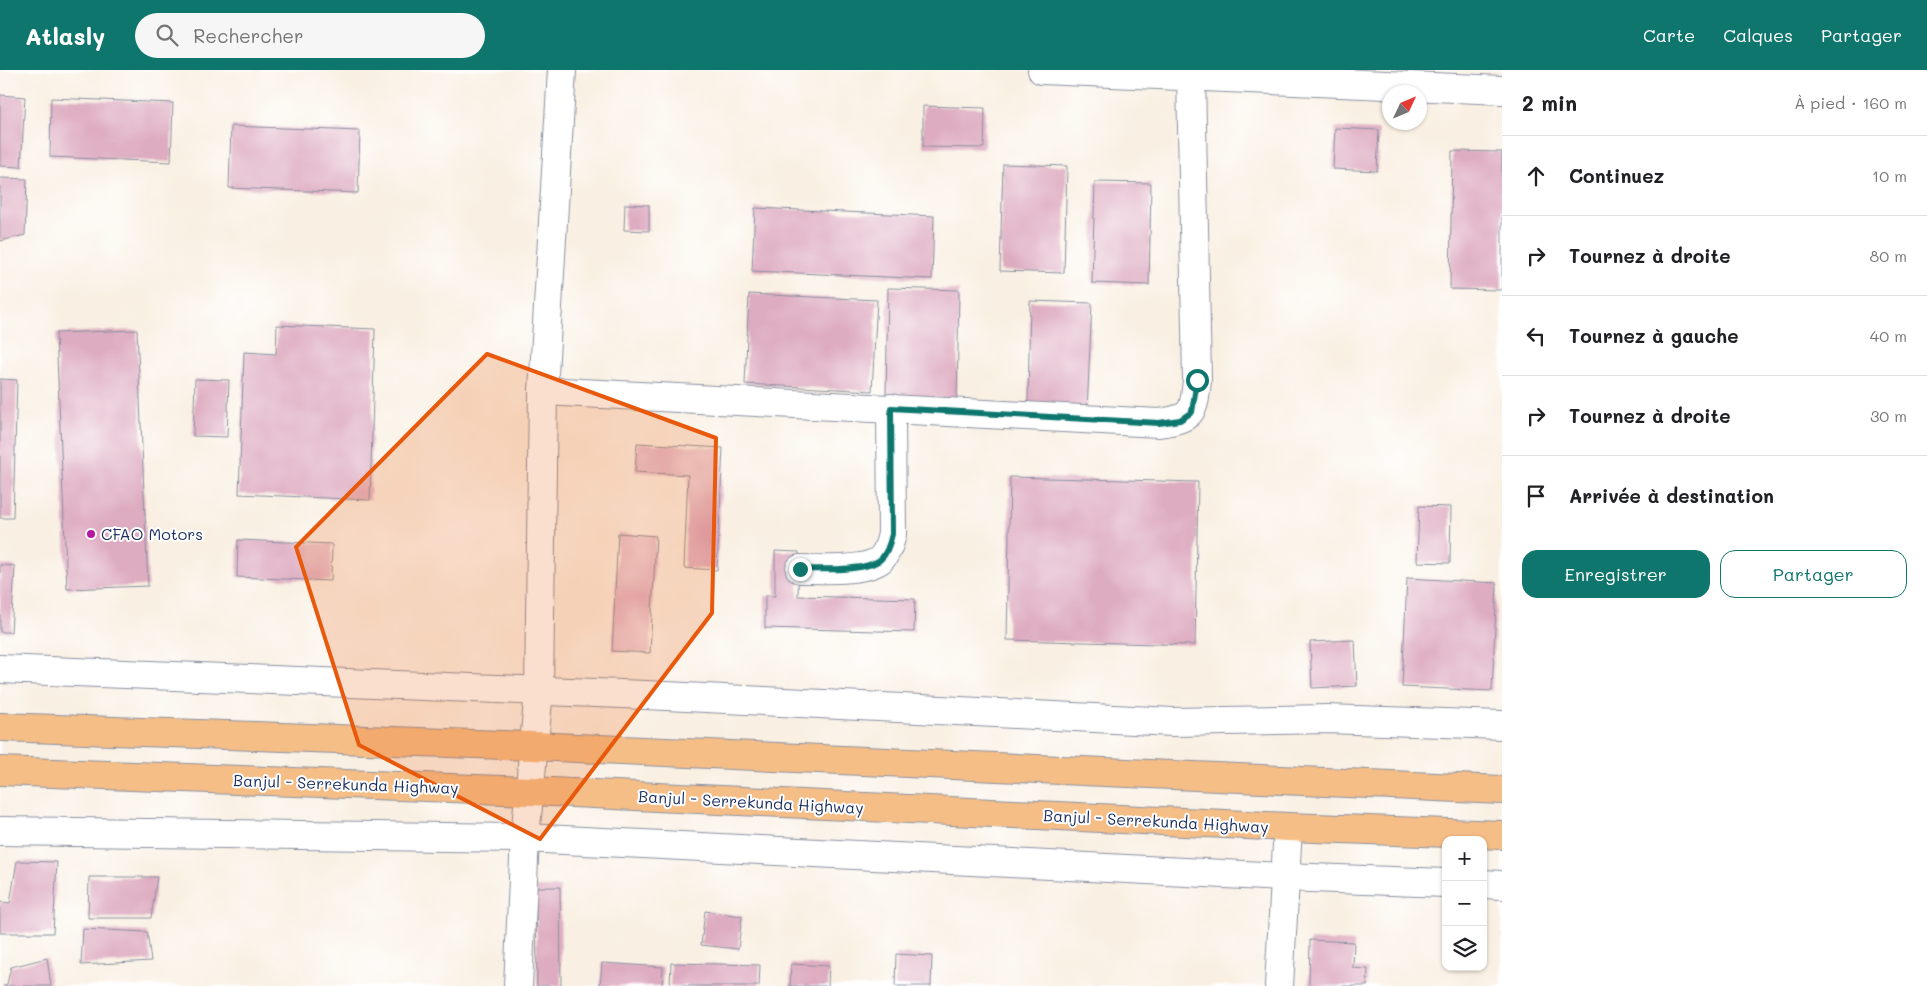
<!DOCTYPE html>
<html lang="fr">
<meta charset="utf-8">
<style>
body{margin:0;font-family:Mali,sans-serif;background:#f6f6f6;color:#202124}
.controls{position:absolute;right:15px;bottom:15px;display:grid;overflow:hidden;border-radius:10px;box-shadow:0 1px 4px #0004}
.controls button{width:45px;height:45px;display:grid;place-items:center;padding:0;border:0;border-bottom:1px solid #e0e0e0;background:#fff;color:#202124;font:25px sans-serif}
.compass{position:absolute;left:1382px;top:15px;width:45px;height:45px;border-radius:50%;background:#fff;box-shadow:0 1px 4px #0004;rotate:46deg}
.stop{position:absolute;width:15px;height:15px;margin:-11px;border:4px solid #0f766e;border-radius:50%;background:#fff}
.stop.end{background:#0f766e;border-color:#fff;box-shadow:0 1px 5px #0008}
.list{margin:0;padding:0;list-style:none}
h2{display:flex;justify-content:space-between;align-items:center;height:65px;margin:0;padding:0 20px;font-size:21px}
h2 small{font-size:16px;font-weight:400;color:#757577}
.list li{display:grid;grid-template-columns:32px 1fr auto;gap:15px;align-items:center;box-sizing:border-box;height:80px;padding:0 20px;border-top:1px solid #e0e0e0}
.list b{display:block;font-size:19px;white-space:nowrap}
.list em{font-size:16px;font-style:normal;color:#757577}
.actions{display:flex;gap:10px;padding:15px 20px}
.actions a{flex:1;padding:11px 0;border:1px solid #0f766e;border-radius:15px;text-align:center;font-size:18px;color:#0f766e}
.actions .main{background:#0f766e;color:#fff}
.icon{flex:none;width:28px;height:28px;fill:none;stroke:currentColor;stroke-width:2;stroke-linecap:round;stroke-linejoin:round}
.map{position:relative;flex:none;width:1502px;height:916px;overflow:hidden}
header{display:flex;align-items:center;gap:30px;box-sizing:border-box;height:70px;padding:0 25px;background:#0f766e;color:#fff}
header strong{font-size:24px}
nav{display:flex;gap:28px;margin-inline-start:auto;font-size:18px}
.search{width:350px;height:45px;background:#f6f6f6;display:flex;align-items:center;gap:12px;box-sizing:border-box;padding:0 18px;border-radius:28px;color:#757577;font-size:19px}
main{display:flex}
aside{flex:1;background:#fff}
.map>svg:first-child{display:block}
</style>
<header>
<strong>Atlasly</strong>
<div class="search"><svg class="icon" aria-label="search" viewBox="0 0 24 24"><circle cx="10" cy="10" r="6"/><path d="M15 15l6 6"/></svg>Rechercher</div>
<nav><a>Carte</a><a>Calques</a><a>Partager</a></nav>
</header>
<main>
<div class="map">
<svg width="1502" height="916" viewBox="0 0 1502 916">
<rect width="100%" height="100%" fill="#fff"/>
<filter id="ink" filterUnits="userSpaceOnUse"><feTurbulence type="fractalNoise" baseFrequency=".02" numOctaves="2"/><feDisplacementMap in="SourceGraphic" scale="10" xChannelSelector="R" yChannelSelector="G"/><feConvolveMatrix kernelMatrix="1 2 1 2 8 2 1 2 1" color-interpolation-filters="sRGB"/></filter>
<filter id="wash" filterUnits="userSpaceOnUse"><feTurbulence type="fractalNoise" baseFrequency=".0096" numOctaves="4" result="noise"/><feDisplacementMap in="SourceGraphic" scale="20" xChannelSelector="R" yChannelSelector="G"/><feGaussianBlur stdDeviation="1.12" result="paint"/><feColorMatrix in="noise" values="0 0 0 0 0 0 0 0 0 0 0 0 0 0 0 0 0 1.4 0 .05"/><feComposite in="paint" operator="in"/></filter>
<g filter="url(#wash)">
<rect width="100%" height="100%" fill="#f9f0e3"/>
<g id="blocks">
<!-- building -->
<g fill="#deacc1">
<polygon points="0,25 25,27 21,97 0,96"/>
<polygon points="51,28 173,33 171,92 50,87"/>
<polygon points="923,36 985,38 984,78 923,77"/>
<polygon points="231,56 360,61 358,123 229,118"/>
<polygon points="1335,58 1379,60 1377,101 1333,99"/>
<polygon points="1452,81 1502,82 1502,220 1450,219"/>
<polygon points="1003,94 1067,96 1064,203 1000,201"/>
<polygon points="0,108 27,109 25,165 0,171"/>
<polygon points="1095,112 1151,113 1149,215 1092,213"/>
<polygon points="625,134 649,135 649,161 624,160"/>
<polygon points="755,138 934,146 932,209 752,201"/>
<polygon points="888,218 959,220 957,331 886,329"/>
<polygon points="749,224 877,230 872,321 745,314"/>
<polygon points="1030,231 1092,233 1087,341 1028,333"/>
<polygon points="277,255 375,259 370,430 239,424 244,282 276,284"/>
<polygon points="137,260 148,516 67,519 56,263"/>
<polygon points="0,309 17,310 13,448 0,448"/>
<polygon points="195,309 229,310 227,367 193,366"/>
<polygon points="637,373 723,378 717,500 684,498 688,405 635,402"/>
<polygon points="1010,407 1198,412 1195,575 1007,570"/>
<polygon points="1419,436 1451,437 1450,493 1417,492"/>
<polygon points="618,463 656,466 650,583 612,581"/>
<polygon points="238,470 332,474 331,511 237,507"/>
<polygon points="775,481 799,482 798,526 915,529 914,562 765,558 765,526 775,526"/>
<polygon points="0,495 15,496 11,562 0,562"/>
<polygon points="1407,508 1497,513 1492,621 1402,617"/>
<polygon points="1355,570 1357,616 1312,618 1310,572"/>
<polygon points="17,791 57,792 53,863 0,863 0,832 10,833"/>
<polygon points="89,807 157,807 151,848 88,848"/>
<polygon points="536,817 560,817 561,916 537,916"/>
<polygon points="705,841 742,846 738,879 701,875"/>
<polygon points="83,859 147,862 151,891 81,895"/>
<polygon points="1310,870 1354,872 1353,898 1368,899 1367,916 1309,916"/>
<polygon points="896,884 932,886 931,916 895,916"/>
<polygon points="47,888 51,916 3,916 7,914 11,897"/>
<polygon points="602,893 663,897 662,916 600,916"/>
<polygon points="671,893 760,895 759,916 670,916"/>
<polygon points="791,894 829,896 828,916 790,916"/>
</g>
</g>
</g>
<g filter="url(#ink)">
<use href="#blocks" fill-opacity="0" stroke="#8a90a0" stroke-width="1"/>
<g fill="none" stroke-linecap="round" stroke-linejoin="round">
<defs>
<g id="minor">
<polyline points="1042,0 1502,20"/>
<path d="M543,321L1159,353C1193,348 1194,343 1197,310L1191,6"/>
<path d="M800,499C820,499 866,502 881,489C887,483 890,473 892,464L891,338"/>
<polyline points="0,599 646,625 1173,652 1326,649 1502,655"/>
<polyline points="0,761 525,768 1284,807 1446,813"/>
<polyline points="1483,814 1502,815"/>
<polyline points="518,916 525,768 539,621 543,321 562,0"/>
<polyline points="1279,916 1288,757"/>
</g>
<g id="highway">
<polyline points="0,657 533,676 1502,720"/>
<polyline points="0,701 531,721 1288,757 1502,765"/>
</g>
</defs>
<!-- minor casing -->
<use href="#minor" stroke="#8a90a0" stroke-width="30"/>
<!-- highway casing -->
<use href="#highway" stroke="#8a90a0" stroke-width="30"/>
<!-- minor -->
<use href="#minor" stroke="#fff" stroke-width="28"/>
<!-- highway -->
<use href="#highway" stroke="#f6be87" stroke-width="28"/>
</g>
</g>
<g fill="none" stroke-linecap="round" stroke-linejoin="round" filter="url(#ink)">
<!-- route -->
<path stroke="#0f766e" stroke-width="6" d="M800,499C820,499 866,502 881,489C887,483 890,473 892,464L891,338L1159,353L1180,350L1192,342L1197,310"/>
</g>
<!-- marked area -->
<path fill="#e8590c" fill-opacity="0.2" stroke="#e8590c" stroke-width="4" stroke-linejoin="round" d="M487,284L716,368L712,543L540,769L359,675L296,477Z"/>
<!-- markers -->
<circle fill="#b5179e" stroke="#fff" stroke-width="2" cx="91" cy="464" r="5"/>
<g text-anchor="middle" stroke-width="4" stroke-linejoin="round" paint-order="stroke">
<!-- poi labels -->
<g font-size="16" fill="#1b2f5e" stroke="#fff" text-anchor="start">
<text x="101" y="470">CFAO Motors</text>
</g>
<!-- street labels -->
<g font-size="16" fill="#1b2f5e" stroke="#fff">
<text transform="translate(346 714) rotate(2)" y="6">Banjul - Serrekunda Highway</text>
<text transform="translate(751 732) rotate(3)" y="6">Banjul - Serrekunda Highway</text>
<text transform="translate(1156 751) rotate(3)" y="6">Banjul - Serrekunda Highway</text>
</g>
</g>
</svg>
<div class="controls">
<button>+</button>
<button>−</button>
<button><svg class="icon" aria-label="layers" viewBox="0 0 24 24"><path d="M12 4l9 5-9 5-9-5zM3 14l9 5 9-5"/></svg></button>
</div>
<svg class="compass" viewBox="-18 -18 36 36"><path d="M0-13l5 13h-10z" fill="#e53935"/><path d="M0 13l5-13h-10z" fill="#757577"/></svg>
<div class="stop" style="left:1197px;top:310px"></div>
<div class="stop end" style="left:800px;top:499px"></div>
</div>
<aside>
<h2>2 min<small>À pied · 160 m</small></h2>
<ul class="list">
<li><svg class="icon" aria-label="ahead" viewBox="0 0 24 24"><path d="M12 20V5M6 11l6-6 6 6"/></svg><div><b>Continuez</b></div><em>10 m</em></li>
<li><svg class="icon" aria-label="right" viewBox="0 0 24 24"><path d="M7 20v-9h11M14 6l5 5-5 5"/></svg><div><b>Tournez à droite</b></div><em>80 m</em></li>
<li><svg class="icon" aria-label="left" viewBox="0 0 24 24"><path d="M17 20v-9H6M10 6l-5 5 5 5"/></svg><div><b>Tournez à gauche</b></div><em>40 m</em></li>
<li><svg class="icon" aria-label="right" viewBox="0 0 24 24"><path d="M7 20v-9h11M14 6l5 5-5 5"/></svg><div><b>Tournez à droite</b></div><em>30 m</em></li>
<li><svg class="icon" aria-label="arrive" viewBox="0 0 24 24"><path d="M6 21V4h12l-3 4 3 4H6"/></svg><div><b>Arrivée à destination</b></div></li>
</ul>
<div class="actions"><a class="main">Enregistrer</a><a>Partager</a></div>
</aside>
</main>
